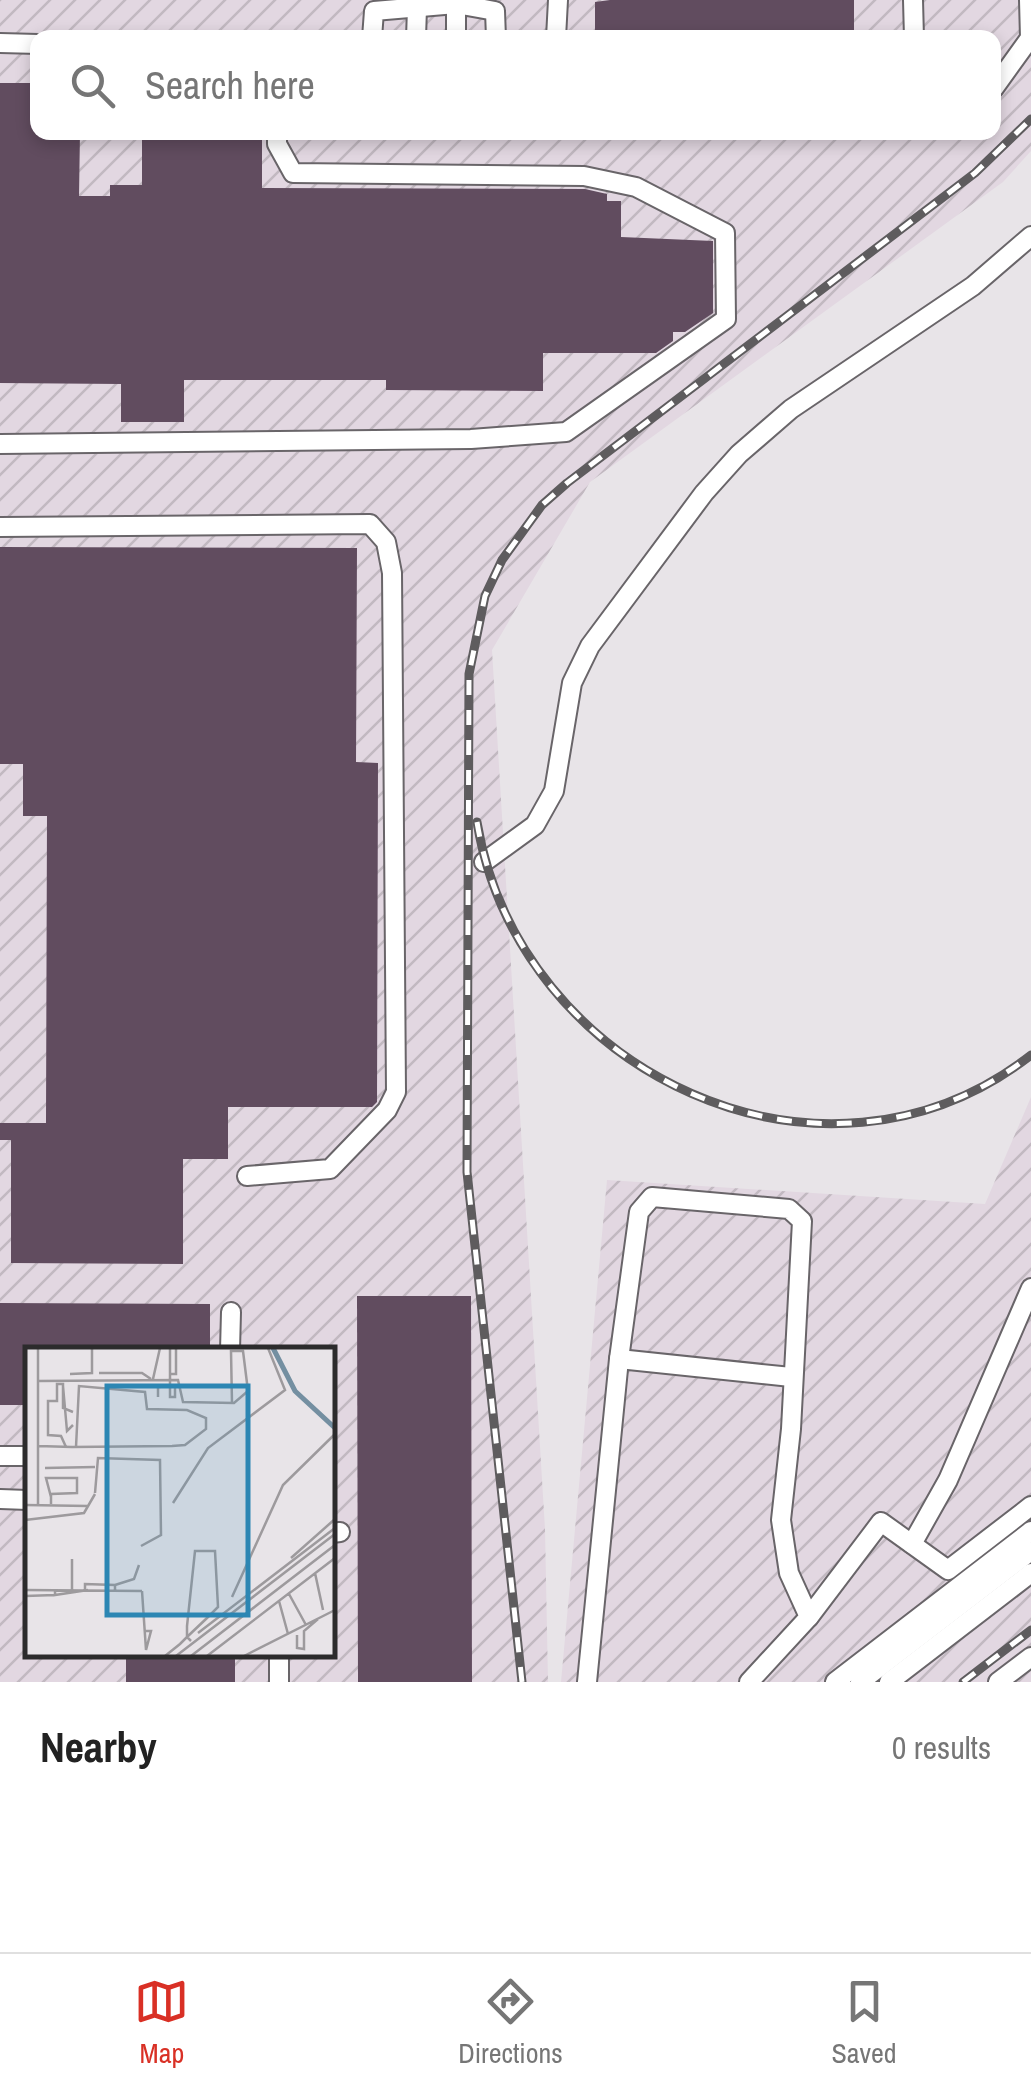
<!DOCTYPE html>
<style>
body{margin:0;font-family:"Archivo Narrow",sans-serif;background:#f2f2f2;color:#222}
.list{margin:0;padding:0;list-style:none}
h2{display:flex;justify-content:space-between;align-items:center;height:130px;margin:0;padding:0 40px;font-size:42px}
h2 small{font-size:32px;font-weight:400;color:#767676}
.icon{flex:none;width:55px;height:55px;fill:none;stroke:currentColor;stroke-width:2;stroke-linecap:round;stroke-linejoin:round}
.map{position:relative;flex:none;width:1031px;height:1682px;overflow:hidden}
.search{position:absolute;background:#fff;box-shadow:0 5px 15px #0003;left:30px;right:30px;top:30px;height:110px;display:flex;align-items:center;gap:25px;box-sizing:border-box;padding:0 35px;border-radius:20px;color:#767676;font-size:38px}
.sheet{height:270px;background:#fff}
nav{display:flex;justify-content:space-around;align-items:center;box-sizing:border-box;height:140px;border-top:2px solid #e0e0e0;background:#fff;font-size:28px;color:#767676}
nav a{display:grid;justify-items:center;gap:5px}
nav .on{color:#d93025}
.map>svg:first-child{display:block}
</style>
<div class="map">
<svg width="1031" height="1682" viewBox="0 0 1031 1682">
<defs>
<pattern id="industrial-furrows" width="10" height="10" patternUnits="userSpaceOnUse" patternTransform="scale(2.5)"><rect width="10" height="10" fill="#e2d7e1"/><path d="M-1 1l2-2M0 10L10 0M9 11l2-2" fill="none" stroke="#c2b9c1"/></pattern>
</defs>
<rect width="100%" height="100%" fill="#e8e4e8"/>
<!-- industrial -->
<g fill="url(#industrial-furrows)" fill-rule="evenodd">
<path d="M0,0H1031V151L1003,182L590,482L492,650L545,1529L548,1682H0ZM38,38H994V132H38ZM28,1350H332V1654H28Z"/>
<polygon points="1031,1097 1031,1682 561,1682 607,1180 985,1204"/>
</g>
<!-- building -->
<g fill="#614c5f">
<polygon points="610,0 854,0 854,38 595,38 595,2"/>
<polygon points="0,83 38,83 38,132 80,132 79,196 110,196 110,185 142,185 142,132 262,132 262,188 585,189 607,194 607,201 621,201 621,237 713,241 713,313 685,332 673,332 673,341 656,353 543,353 543,391 386,390 386,380 184,380 184,422 121,422 121,384 0,383"/>
<polygon points="0,547 357,548 356,762 378,763 377,1102 372,1107 228,1107 228,1159 183,1159 183,1264 11,1263 11,1140 0,1140 0,1123 46,1123 47,816 23,816 23,764 0,764"/>
<polygon points="357,1296 471,1296 472,1682 358,1682"/>
<polygon points="0,1303 210,1304 210,1350 28,1350 28,1405 0,1405"/>
<rect x="126" y="1654" width="109" height="28"/>
</g>
<g fill="none" stroke-linecap="round" stroke-linejoin="round">
<defs>
<g id="minor">
<polyline points="913,0 914,38"/>
<polyline points="372,38 374,11 456,4 456,0"/>
<polyline points="416,38 417,8"/>
<polyline points="456,38 456,4 495,11 496,38"/>
<polyline points="556,38 558,0"/>
<polyline points="0,43 38,44"/>
<polyline points="994,88 1030,38 1029,0"/>
<polyline points="0,444 471,439 566,432 726,319 725,233 636,187 584,176 293,173 277,144 277,132"/>
<polyline points="0,527 370,524 386,542 392,573 396,1092 387,1110 330,1169 247,1176"/>
<polyline points="484,862 535,825 554,791 572,683 590,646 704,493 739,454 791,409 973,286 1031,236"/>
<polyline points="230,1350 231,1312"/>
<polyline points="619,1359 791,1377"/>
<polyline points="0,1456 28,1456"/>
<polyline points="0,1499 28,1500"/>
<polyline points="332,1533 340,1532"/>
<polyline points="912,1544 948,1480 1031,1288"/>
<polyline points="809,1617 881,1522 948,1570 1031,1506"/>
<polyline points="279,1654 279,1682"/>
<polyline points="587,1682 619,1359 639,1212 652,1197 789,1209 802,1221 791,1429 781,1520 789,1573 809,1617 749,1682"/>
<polyline points="835,1682 1031,1531"/>
<polyline points="860,1682 1031,1551"/>
<polyline points="889,1682 1031,1573"/>
<polyline points="998,1682 1031,1657"/>
</g>
</defs>
<!-- minor casing -->
<use href="#minor" stroke="#696569" stroke-width="22"/>
<!-- minor -->
<use href="#minor" stroke="#fff" stroke-width="18"/>
<defs>
<g id="rail">
<path d="M477,822C518,1073 823,1217 1031,1055"/>
<polyline points="522,1682 467,1172 469,674 485,596 502,560 542,505 567,483 975,173 1031,119"/>
<polyline points="963,1682 1031,1630"/>
</g>
</defs>
<!-- rail casing -->
<use href="#rail" stroke="#5e5c5e" stroke-width="9"/>
<!-- rail -->
<use href="#rail" stroke="#fff" stroke-width="5" stroke-dasharray="15" stroke-linecap="butt"/>
</g>
<!-- overview -->
<g transform="translate(25 1347)">
<rect width="310" height="310" fill="#e8e4e8"/>
<path fill="none" stroke="#748fa1" stroke-width="5" d="M248,1L270,44L310,81"/>
<path fill="none" stroke="#9d9a9d" stroke-width="2.5" d="M13,1V158M74,26H117L126,32M45,27L67,26V1M145,27H151V1M128,32L135,1M13,34L153,33L158,55L209,56L223,44L218,4H206L207,56M38,39L42,84L48,78M145,39L150,40V50H145ZM133,50V40L145,39V1M13,99L47,100L147,99L160,98L181,82V71L162,63L122,62L120,45L54,39L51,100M41,100L36,89L23,88V54H32V37H38V61L48,65M20,121L70,120M70,146L73,111L135,113L136,188L116,199M26,150L21,131H52V146L26,147V157M148,156L183,101L260,43L243,1M0,158L63,159M0,173L59,166L70,147M266,211L310,172M47,212V243M290,226L298,263M90,238L109,232L114,218M0,243L117,244M30,243V248L63,243M60,243V237L90,238V244M117,244L121,303L126,284H120M264,247L281,278M0,249L30,248M207,250L258,138L310,87M254,254L263,287M173,286L310,181M272,288V301L279,302V284L293,272M140,309L155,297L162,290L182,271L193,260L190,204H170L162,279V290L166,294M151,309L310,187M166,309L310,198M182,309L310,211M219,309L310,263"/>
<path fill="#2c86b3" fill-opacity="0.15" stroke="#2c86b3" stroke-width="5" d="M82,39H223V268H82Z"/>
<rect width="310" height="310" fill="none" stroke="#2c2b2c" stroke-width="5"/>
</g>
</svg>
<div class="search"><svg class="icon" aria-label="search" viewBox="0 0 24 24"><circle cx="10" cy="10" r="6"/><path d="M15 15l6 6"/></svg>Search here</div>
</div>
<section class="sheet">
<h2>Nearby<small>0 results</small></h2>
<ul class="list">
</ul>
</section>
<nav>
<a class="on"><svg class="icon" aria-label="map" viewBox="0 0 24 24"><path d="M3 6l6-2 6 2 6-2v14l-6 2-6-2-6 2zM9 4v14M15 6v14"/></svg>Map</a>
<a><svg class="icon" aria-label="directions" viewBox="0 0 24 24"><path d="M12 3l9 9-9 9-9-9zM9 14v-3h6M13 9l2 2-2 2"/></svg>Directions</a>
<a><svg class="icon" aria-label="saved" viewBox="0 0 24 24"><path d="M7 4h10v16l-5-4-5 4z"/></svg>Saved</a>
</nav>
